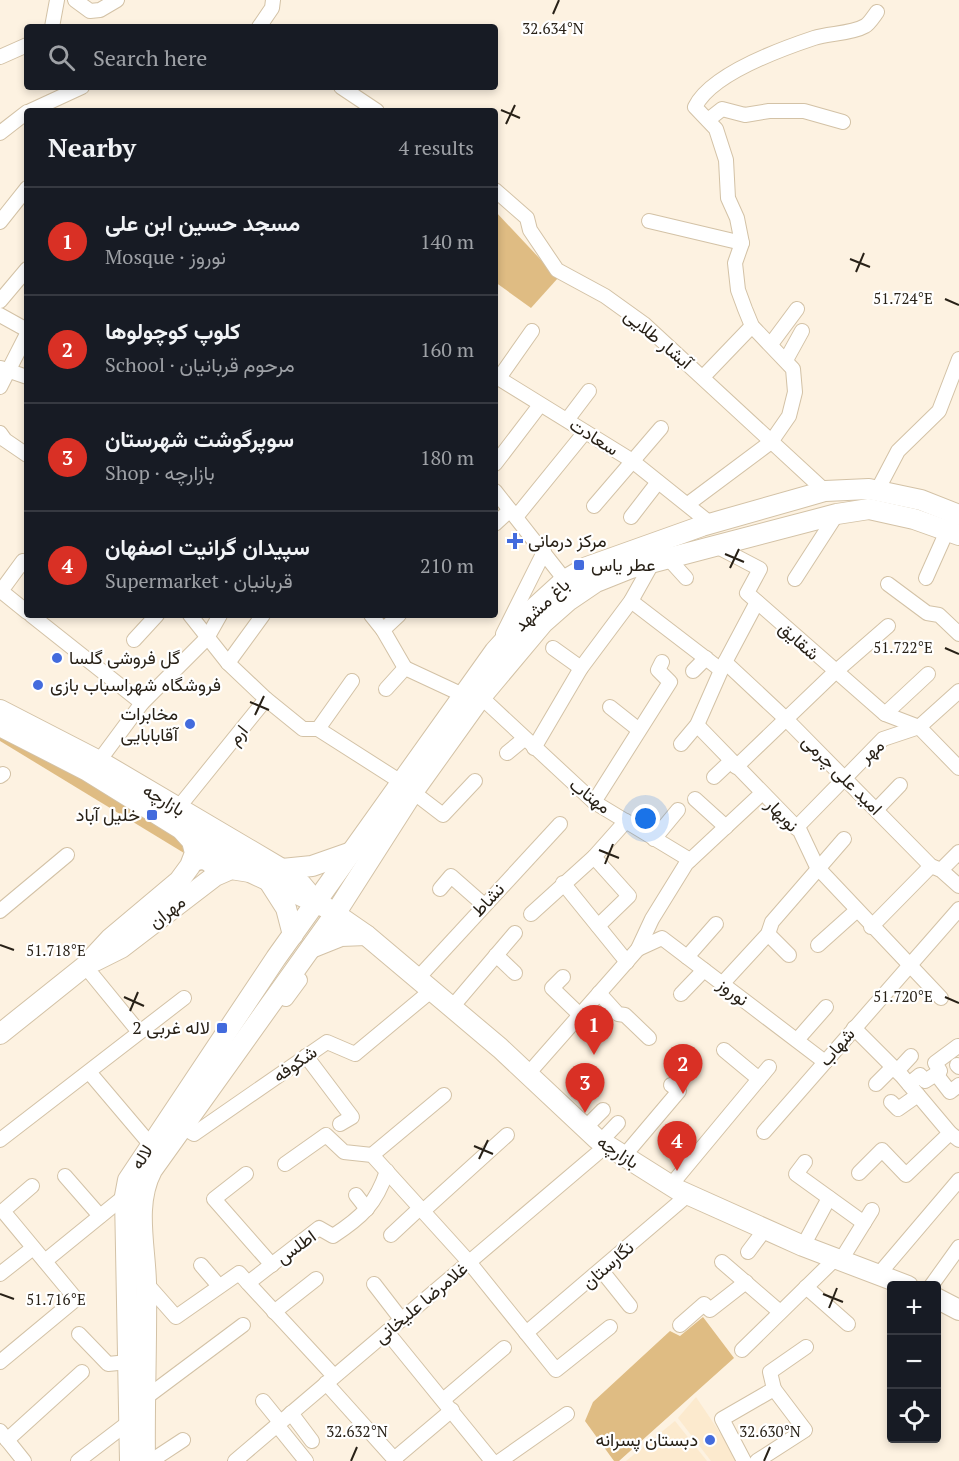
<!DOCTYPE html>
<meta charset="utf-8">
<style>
body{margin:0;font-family:"PT Serif",Vazirmatn,serif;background:#20242c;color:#f1f3f6}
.controls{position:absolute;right:18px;bottom:18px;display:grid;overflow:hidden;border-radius:6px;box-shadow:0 3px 9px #0003}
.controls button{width:54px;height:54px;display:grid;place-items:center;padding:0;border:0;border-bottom:2px solid #363941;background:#171b24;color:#f1f3f6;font:30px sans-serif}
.you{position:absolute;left:646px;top:819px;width:21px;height:21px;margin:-15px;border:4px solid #fff;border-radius:50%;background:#1a73e8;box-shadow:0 0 0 9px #1a73e833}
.badge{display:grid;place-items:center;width:39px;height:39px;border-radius:50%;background:#d93025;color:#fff;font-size:20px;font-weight:700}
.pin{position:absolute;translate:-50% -50px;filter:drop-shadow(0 2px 3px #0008)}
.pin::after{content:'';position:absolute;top:32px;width:21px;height:18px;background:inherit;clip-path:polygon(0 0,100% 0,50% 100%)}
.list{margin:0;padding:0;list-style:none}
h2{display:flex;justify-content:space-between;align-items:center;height:78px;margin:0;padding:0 24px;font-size:26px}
h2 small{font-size:20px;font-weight:400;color:#9ea1a6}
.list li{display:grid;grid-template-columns:39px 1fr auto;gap:18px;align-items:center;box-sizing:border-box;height:108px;padding:0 24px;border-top:2px solid #363941}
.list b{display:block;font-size:22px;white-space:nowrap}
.list p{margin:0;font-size:20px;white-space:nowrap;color:#9ea1a6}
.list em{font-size:20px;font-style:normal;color:#9ea1a6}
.icon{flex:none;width:33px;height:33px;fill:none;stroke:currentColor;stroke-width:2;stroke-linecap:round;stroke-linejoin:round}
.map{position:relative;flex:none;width:959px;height:1461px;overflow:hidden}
.search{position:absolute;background:#171b24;box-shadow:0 3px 9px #0003;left:24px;top:24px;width:474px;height:66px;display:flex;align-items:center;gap:15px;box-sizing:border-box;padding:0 21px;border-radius:6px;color:#9ea1a6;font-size:22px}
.panel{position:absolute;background:#171b24;box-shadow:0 3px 9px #0003;left:24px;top:108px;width:474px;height:510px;border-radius:6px}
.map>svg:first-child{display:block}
</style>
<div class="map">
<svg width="959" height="1461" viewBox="0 0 959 1461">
<rect width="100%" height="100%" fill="#fdf2e1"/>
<!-- built -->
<g fill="#fceace">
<polygon points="696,1397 739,1461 711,1461 678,1418"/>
<polygon points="675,1421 707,1461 626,1461"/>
</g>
<!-- green -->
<g fill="#dfbc83">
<polygon points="495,211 558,278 531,308 495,282"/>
<polygon points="0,727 180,834 184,853 0,741"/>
<polygon points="703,1317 734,1358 619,1461 614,1461 585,1421 593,1402 670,1331 680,1336"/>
</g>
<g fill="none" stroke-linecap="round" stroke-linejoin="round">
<defs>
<g id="minor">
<polyline points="75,0 90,11 100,10 117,0"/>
<polyline points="52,27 57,0"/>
<polyline points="259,27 272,8 273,0"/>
<polyline points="0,57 27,45"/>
<polyline points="341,87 377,111"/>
<polyline points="30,111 82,87"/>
<polyline points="708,120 722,109 745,115 769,111 804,111 843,122"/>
<polyline points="0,133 27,112"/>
<polyline points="495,190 527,218 530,230 557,270 605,296 644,324 825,491"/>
<polyline points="649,221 742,243"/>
<polyline points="0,222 27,188"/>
<polyline points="0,301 27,269"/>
<polyline points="0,315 27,330"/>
<polyline points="771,344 797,309"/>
<polyline points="786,360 802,331"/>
<polyline points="1,368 27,377"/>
<polyline points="495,376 631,460 711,524"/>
<polyline points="703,377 752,326"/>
<polyline points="499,378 532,331"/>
<polyline points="0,387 27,334"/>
<polyline points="567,420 589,391"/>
<polyline points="0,433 5,440 27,455"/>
<polyline points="495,464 540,405"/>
<polyline points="878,489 898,451 939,411 959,359"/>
<polyline points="495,491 565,580"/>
<path d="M688,504L771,442L789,416L795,392L793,369L752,326L745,309L738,290L735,263L742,243L737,218L728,198L726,160L716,129L695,107C711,74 781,49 814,38C829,33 851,34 865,26C869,24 874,16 877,12"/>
<polyline points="594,506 661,428"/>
<polyline points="516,517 585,432"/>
<polyline points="631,517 658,482"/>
<polyline points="495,524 510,510"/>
<polyline points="714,545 760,569 747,593 885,714 919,727 959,768"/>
<polyline points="667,557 686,578"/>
<polyline points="23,561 1,591 27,612"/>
<polyline points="926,578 947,531"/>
<polyline points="795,579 837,514"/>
<polyline points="888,584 927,613 939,615 959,634"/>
<polyline points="631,601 721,670"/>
<polyline points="31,615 142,703"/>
<polyline points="371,615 383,630 399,615"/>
<polyline points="383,630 405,668"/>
<polyline points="503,634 544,552"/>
<polyline points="134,640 157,615"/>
<polyline points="553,648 581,668"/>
<polyline points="725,662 786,719 931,866 941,870 959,886"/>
<polyline points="228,663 263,615"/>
<polyline points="693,671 706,658"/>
<polyline points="352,681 318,729 401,782"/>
<polyline points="386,689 405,668 463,695"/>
<polyline points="481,697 594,802 690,860"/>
<polyline points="266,699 303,729 318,729"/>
<polyline points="610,707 639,730"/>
<polyline points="885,714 928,674"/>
<polyline points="697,725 800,831 817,867 941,998"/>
<polyline points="681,744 697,725 723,666 757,602"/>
<polyline points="534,748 581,668 631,601 654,560"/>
<polyline points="507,753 524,739"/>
<polyline points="99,761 142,703 207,638 220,615"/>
<polyline points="736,767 834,673 888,626"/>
<polyline points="0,776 3,774"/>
<polyline points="714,777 731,761"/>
<polyline points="413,792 443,815 475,781"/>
<polyline points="695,799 726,827"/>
<polyline points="594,802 670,682 658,670 662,662"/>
<polyline points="178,808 266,699 228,663 190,615"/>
<polyline points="876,810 900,785"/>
<polyline points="796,828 883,739 919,727 959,691"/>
<polyline points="654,839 678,810"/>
<polyline points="594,857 629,896 598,926"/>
<polyline points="941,870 959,852"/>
<polyline points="563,883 627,962"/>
<polyline points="440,889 451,876 484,905"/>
<polyline points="0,911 67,855"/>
<polyline points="531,914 594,857 626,821"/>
<polyline points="871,927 931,866"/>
<polyline points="768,934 789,955"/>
<polyline points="818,945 856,911"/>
<polyline points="638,949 662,938 825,1062"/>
<polyline points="496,955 515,973"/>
<polyline points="687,957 716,924"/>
<polyline points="85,966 139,1032"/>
<polyline points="563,977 552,988 580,1015"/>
<polyline points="418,978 560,824"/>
<polyline points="722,984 768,934 772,922 844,839"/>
<polyline points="599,993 618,1014 625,1015 649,1038"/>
<polyline points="681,994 704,970"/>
<polyline points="286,999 300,980"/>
<polyline points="453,1006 515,933"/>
<polyline points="854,1028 902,1076 950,1133 959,1140"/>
<polyline points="797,1040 826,1007"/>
<polyline points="724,1050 759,1079"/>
<polyline points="306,1056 352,1117 340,1124"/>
<polyline points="957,1065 959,1067"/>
<polyline points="897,1071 911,1056"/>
<polyline points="89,1072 150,1144"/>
<polyline points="528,1074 638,949 652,919 686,864 761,794"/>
<polyline points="936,1074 940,1071 935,1063 958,1046"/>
<polyline points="876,1084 893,1067"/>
<polyline points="909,1084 920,1075 925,1081 936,1074 950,1092 959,1085"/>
<polyline points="891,1102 898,1109 918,1095"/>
<polyline points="184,1128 194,1134 327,1042 355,1054 432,990"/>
<polyline points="585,1128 603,1110"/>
<polyline points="764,1132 959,909"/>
<polyline points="0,1140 184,998"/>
<polyline points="601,1141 618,1123"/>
<polyline points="372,1155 444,1095"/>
<polyline points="624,1156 679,1091 671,1085"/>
<polyline points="805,1162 796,1174 864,1223"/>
<polyline points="285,1164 326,1135 344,1152 372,1155 469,1262 556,1370 610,1327"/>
<polyline points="859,1173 882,1150 906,1175 950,1133"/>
<polyline points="246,1174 214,1199 272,1265"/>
<polyline points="65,1176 100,1216"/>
<polyline points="671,1185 769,1067"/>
<polyline points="356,1195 367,1209"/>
<polyline points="423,1211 507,1135"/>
<polyline points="391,1235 420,1208"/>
<polyline points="803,1246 829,1198"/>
<polyline points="748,1252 766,1228"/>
<polyline points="841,1260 872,1210"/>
<polyline points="45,1261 125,1196"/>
<polyline points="722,1262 780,1312"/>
<polyline points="201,1265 219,1286"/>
<polyline points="602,1271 630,1306"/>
<polyline points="0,1274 33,1248"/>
<polyline points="879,1274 959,1180"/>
<path d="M146,1283L176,1317L239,1273L248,1283L319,1228L333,1236C362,1217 376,1204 387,1171"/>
<polyline points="248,1283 334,1376"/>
<polyline points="374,1284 401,1319"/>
<polyline points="931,1286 959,1247"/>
<polyline points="806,1287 848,1324"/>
<polyline points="274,1312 316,1279"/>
<polyline points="680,1325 704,1304 710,1310 746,1282"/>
<polyline points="387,1332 492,1461"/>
<polyline points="526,1333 689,1194"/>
<polyline points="79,1334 108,1364 128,1362"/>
<polyline points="742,1350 836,1258"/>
<polyline points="0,1362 76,1299 3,1211 32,1186"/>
<polyline points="326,1383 396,1461"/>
<polyline points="774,1389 770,1372 806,1347"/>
<polyline points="144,1399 243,1325"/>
<polyline points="443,1400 504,1348"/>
<polyline points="263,1401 280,1422"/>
<polyline points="291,1413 312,1441"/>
<polyline points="277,1425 306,1461"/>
<polyline points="0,1431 24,1461"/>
<polyline points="7,1440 82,1372"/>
<polyline points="394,1459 452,1410"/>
<polyline points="78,1461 129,1422"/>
<polyline points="151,1461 183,1440"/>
<polyline points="235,1461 607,1145"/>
<polyline points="500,1461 567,1414"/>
<polyline points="744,1461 722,1419 774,1389 805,1430 757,1461"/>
</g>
<path id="tertiary" d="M190,866C202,857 212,861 215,876"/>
<g id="secondary">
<polyline points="0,710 99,761 282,869 301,884 311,896"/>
<polyline points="0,726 86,770 252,873 327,908 366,935 500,1048 597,1139 678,1190 803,1246 908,1286"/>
<polyline points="282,869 312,866 352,852"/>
<polyline points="270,883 286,908 293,935"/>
<polyline points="311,948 341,936 366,935"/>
<polyline points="95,961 121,948 215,876 231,869 250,872"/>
<polyline points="0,1034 85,966 110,939 179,881 190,866 195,853 192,841 183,831"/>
<polyline points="936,1298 959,1310"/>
<polyline points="130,1461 125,1196 128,1180 276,958 495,651 531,611 565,580 587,567 702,526 825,491 869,489 921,500 959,515"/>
<path d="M145,1461C144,1401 147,1342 146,1282C145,1245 134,1204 152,1170L335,914L413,792L481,697L543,623L568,601L596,582L631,568L837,514L869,509L914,519L959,535"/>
</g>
</defs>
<!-- minor casing -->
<use href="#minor" stroke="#d3c2a6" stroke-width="16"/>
<!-- tertiary casing -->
<use href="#tertiary" stroke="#d3c2a6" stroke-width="19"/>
<!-- secondary casing -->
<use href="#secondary" stroke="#d3c2a6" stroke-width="22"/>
<!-- minor -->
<use href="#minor" stroke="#fff" stroke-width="14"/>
<!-- tertiary -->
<use href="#tertiary" stroke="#fff" stroke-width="16"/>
<!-- secondary -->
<use href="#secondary" stroke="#fff" stroke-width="20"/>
</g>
<!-- ticks -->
<path fill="none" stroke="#282117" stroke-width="2" d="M553,14L559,0M501,110L520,118M506,124L515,105M850,259L870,267M856,272L864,253M945,299L959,305M725,554L744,562M730,568L739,549M945,648L959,654M250,702L269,710M255,715L264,696M599,850L619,858M605,864L613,844M0,945L14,950M124,997L144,1006M945,997L959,1003M130,1011L138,992M474,1146L493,1154M479,1159L488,1140M0,1294L14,1299M823,1294L843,1302M829,1308L837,1288M351,1461L357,1447M764,1461L770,1447"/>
<!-- markers -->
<g fill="#436bdd" stroke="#fff" stroke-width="2">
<path d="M512 532h6v6h6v6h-6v6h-6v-6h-6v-6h6z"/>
<rect x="573" y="559" width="12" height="12" rx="3"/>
<circle cx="57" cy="658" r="6"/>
<circle cx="38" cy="685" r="6"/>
<circle cx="190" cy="724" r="6"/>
<rect x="146" y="809" width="12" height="12" rx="3"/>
<rect x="216" y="1022" width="12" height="12" rx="3"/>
<circle cx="710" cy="1440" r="6"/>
</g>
<g text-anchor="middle" stroke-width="4.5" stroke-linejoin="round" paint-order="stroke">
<!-- street labels -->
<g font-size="18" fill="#282117" stroke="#fff">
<text transform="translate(658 339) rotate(40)" y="6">آبشار طلایی</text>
<text transform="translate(594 437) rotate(32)" y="6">سعادت</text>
<text transform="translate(542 605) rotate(-43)" y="6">باغ مشهد</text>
<text transform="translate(799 641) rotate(42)" y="6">شقایق</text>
<text transform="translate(238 735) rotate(-51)" y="6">ارم</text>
<text transform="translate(872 751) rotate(-40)" y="6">مهر</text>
<text transform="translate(842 775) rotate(45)" y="6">امید علی چرمی</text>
<text transform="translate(590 796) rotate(37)" y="6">مهتاب</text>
<text transform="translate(164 800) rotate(31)" y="6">بازارچه</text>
<text transform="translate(782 815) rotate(46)" y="6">نوبهار</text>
<text transform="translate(488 900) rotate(-47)" y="6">نشاط</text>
<text transform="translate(167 912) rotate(-38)" y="6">مهران</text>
<text transform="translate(733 992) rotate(37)" y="6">نوروز</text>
<text transform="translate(837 1047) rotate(-49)" y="6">شهاب</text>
<text transform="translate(295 1064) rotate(-35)" y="6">شکوفه</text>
<text transform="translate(618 1152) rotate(33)" y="6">بازارچه</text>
<text transform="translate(142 1157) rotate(-57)" y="6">لاله</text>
<text transform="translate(296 1247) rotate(-36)" y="6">اطلس</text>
<text transform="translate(608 1265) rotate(-41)" y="6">نگارستان</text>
<text transform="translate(421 1303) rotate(-40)" y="6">غلامرضا علیخانی</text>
</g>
<!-- poi labels -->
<g font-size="18" fill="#282117" stroke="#fff" text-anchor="start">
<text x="528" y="547">مرکز درمانی</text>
<text x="591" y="571">عطر یاس</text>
<text x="69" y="664">گل فروشی گلسا</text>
<text x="50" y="691">فروشگاه شهراسباب بازی</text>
<text x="178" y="720" text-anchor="end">مخابرات<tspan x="178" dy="21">آقابابایی</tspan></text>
<text x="140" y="821" text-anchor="end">خلیل آباد</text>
<text x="210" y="1034" text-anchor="end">لاله غربی 2</text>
<text x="698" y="1446" text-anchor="end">دبستان پسرانه</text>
</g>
</g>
<g font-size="15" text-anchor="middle" fill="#282117" stroke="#fff" stroke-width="4.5" stroke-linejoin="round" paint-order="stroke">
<text x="553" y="34">32.634°N</text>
<text x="903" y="304">51.724°E</text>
<text x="903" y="653">51.722°E</text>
<text x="56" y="956">51.718°E</text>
<text x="903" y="1002">51.720°E</text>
<text x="56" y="1305">51.716°E</text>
<text x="357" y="1437">32.632°N</text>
<text x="770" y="1437">32.630°N</text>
</g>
</svg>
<div class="controls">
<button>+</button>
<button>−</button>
<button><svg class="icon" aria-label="locate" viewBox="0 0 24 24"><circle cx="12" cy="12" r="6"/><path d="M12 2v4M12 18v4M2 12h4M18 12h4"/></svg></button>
</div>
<div class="you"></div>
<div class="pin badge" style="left:594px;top:1055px">1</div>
<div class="pin badge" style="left:683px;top:1094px">2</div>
<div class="pin badge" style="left:585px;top:1113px">3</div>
<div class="pin badge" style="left:677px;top:1171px">4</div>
<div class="search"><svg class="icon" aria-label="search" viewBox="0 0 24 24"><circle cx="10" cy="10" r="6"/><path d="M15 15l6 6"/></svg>Search here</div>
<section class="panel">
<h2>Nearby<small>4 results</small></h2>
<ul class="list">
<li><span class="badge">1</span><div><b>مسجد حسین ابن علی</b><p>Mosque · نوروز</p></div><em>140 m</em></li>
<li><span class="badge">2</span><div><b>کلوپ کوچولوها</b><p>School · مرحوم قربانیان</p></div><em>160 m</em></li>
<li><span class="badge">3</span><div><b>سوپرگوشت شهرستان</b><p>Shop · بازارچه</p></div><em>180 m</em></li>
<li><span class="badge">4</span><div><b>سپیدان گرانیت اصفهان</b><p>Supermarket · قربانیان</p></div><em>210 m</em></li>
</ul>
</section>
</div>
